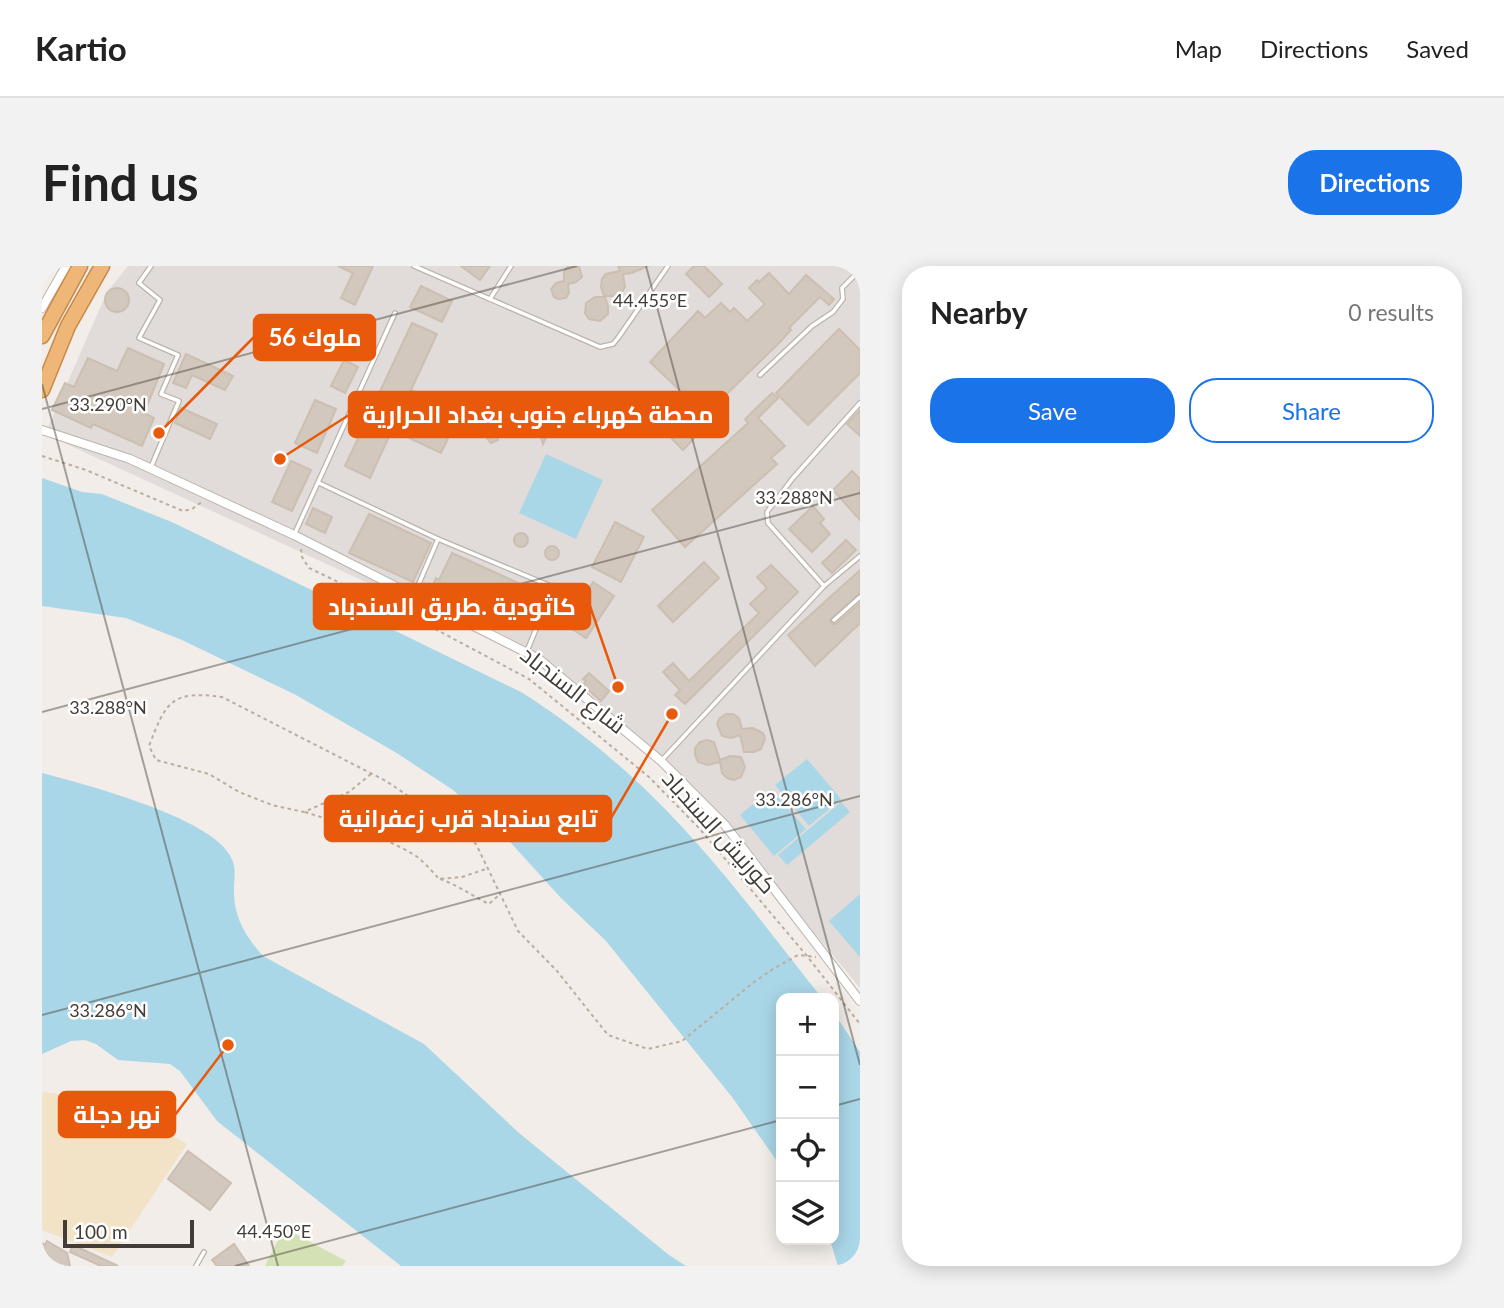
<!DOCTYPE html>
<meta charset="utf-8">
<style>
body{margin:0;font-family:Lato,Cairo,sans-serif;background:#f2f2f2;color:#222}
.controls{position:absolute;right:21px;bottom:21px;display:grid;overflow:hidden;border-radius:14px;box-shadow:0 4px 18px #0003}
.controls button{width:63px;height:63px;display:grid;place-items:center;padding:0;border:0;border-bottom:2px solid #e0e0e0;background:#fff;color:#222;font:35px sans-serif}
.scale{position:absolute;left:21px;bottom:18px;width:131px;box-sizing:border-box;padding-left:7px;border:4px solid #443d37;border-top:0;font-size:19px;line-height:24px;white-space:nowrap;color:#443d37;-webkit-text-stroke:5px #fff;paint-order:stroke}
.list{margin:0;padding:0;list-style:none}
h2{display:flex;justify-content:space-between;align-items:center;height:91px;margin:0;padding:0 28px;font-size:30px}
h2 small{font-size:23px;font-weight:400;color:#767676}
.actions{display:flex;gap:14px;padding:21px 28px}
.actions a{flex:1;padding:16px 0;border:2px solid #1a73e8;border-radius:28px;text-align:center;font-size:24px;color:#1a73e8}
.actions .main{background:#1a73e8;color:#fff}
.icon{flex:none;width:38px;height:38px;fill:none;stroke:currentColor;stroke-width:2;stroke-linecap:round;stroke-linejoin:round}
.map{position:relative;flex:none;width:818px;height:1000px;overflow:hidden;border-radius:28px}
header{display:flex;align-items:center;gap:42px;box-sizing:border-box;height:98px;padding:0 35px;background:#fff;border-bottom:2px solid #e0e0e0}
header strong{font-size:33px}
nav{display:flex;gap:38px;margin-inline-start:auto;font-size:24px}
.intro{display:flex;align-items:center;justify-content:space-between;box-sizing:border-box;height:168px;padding:0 42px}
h1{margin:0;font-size:49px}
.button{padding:18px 32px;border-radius:28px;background:#1a73e8;color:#fff;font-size:24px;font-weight:700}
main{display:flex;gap:42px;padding:0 42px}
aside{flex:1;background:#fff;border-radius:28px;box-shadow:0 4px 18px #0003}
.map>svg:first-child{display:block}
</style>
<header>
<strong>Kartio</strong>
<nav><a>Map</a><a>Directions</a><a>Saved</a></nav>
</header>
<div class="intro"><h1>Find us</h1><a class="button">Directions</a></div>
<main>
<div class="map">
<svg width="818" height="1000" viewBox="0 0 818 1000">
<rect width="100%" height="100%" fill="#f2ede8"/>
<!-- industrial -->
<polygon fill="#e1dcd9" points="86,0 818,0 818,722 734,620 625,502 508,401 3,168 65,26"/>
<!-- green -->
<polygon fill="#d3e1b5" points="242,962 304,995 300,1000 223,1000"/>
<!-- sand -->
<polygon fill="#f2e3c7" points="0,826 56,832 145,878 70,991 0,964"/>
<!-- water -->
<g fill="#aad7e8">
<polygon points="504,188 561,214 534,273 477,247"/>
<path d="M0,212L40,226L60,228L132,257L479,426C525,455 569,490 608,528C672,590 725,663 780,732H739V901L690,831L564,675L519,632L469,577L411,524L353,486L254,429L140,374L84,352L0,340Z"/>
<polygon points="765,493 799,533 767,560 733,519"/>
<path d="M0,507C41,518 179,553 191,596C194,606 192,613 192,622C191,650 203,670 221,690L382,778L477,867L627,989L644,1000H359L175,855L138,805L128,798L76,794L54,778L43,774L29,775L0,788Z"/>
<polygon points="729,523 764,563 732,590 698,549"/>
<polygon points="799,536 808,546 745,599 736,589"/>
<polygon points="818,628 818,691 787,655"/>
<polygon points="792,747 818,786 818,1000 796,1000 788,974 792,974"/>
</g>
<!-- building -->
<g fill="#d2c8be" stroke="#ccbfb2" stroke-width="2">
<polygon points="296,0 331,0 313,39 299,32 311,7"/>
<polygon points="419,0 448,0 438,14"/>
<polygon points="526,0 537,1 540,11 534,16 526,18 527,27 524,32 516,33 512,31 509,23 514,17 522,15 522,6"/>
<polygon points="576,0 606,0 590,7 581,8 583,21 579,27 572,30 562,30 559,21 560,13 564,8 578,5"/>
<polygon points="652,0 662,0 680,18 667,31 644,8"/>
<polygon points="727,7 747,28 764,9 792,33 787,39 778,31 747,62 749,64 738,76 653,159 659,165 641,184 630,173 652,150 645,143 651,137 608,96 656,45 663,52 679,37 688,46 692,42 705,55 723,38 707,22 715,14 717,16"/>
<polygon points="379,20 410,35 400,56 368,41"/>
<circle cx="75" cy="34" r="12"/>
<polygon points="553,31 563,31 566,41 566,48 558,55 547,53 543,47 544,37"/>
<polygon points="370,57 395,68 369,124 418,147 399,187 350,164 328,212 303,200"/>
<polygon points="797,63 818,84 818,107 766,159 734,127"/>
<polygon points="86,82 122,98 102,147 112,152 100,180 51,158 49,162 10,144 23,117 32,121 46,92 75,105"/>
<polygon points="144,88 191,110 183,124 150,109 144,122 131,117"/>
<polygon points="302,94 316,101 303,127 289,120"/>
<polygon points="730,127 736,132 716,152 743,180 729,192 735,198 643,281 610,244 706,157 703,153"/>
<polygon points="273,134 294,143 275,187 253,177"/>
<polygon points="500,139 516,146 501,178 498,168 487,166"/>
<polygon points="139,142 175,158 168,173 133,157"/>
<polygon points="818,144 818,170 805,158"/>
<polygon points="434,160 439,160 445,165 454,166 456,174 449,177 443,170 434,171 431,165"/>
<polygon points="249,195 269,204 250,245 230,236"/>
<polygon points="810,205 818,213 818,254 791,224"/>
<polygon points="771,240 782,253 778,257 788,268 770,286 747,263"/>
<polygon points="271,242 290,251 283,267 264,258"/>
<polygon points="327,248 389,277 371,316 307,287"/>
<polygon points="573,256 602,271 579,316 550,301"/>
<circle cx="479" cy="274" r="7"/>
<polygon points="804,274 814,284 790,307 780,297"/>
<circle cx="510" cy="287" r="7"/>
<polygon points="410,287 503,329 491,354 438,330 429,349 388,326 394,312 397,314"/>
<polygon points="662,296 677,312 631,356 616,340"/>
<polygon points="729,299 756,326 643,438 633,429 638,424 621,406 631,397 647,415 717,347 708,338 725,322 715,311"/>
<polygon points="818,304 818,327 788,354 790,358 794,358 818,337 818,357 773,400 746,369"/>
<polygon points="551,316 572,330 544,372 524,359"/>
<polygon points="547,407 567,425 559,435 541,419 544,415 541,413"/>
<polygon points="684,448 691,448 697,452 700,463 711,462 721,467 723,473 719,483 712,486 702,486 698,469 689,472 680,470 675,458 678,452"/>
<polygon points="665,474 672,476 678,494 688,490 699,491 703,501 699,511 692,514 685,512 680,507 678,496 666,499 656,496 653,489 653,482 658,476"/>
<polygon points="146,885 189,917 168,944 126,913"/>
<polygon points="5,975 25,987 28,1000 0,1000 0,977 3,979"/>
<polygon points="192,978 207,1000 175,1000 170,994"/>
<polygon points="31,979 76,1000 59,1000 28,986"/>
</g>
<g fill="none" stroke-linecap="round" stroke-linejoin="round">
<defs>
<g id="service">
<polyline points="372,0 558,81 571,78 576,72 626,0"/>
<polyline points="448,33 469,0"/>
<polyline points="718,109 770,60 791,46 801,33 800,22 818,4"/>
<polyline points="109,201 137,135 119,128 136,89 97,72 118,34 97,17 109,0"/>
<polyline points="277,217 396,273 511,321 485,385"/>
<polyline points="253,267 353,47"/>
<polyline points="782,320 726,257 725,246 751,212 818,137"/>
<polyline points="372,329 396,273"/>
<polyline points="792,354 818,331"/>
<polyline points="620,494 782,320 818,290"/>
<polyline points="154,1000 162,986"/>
</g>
<g id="minor">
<polyline points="0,42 24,0"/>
<polyline points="0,164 88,193 252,269 497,393 619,495 683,559 818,735"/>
</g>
<g id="motorway">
<polyline points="0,70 38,0"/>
<polyline points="0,124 26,60 60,0"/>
</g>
</defs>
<!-- service casing -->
<use href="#service" stroke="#bcb4ab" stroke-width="6"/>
<!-- minor casing -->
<use href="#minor" stroke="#bcb4ab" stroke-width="10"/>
<!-- motorway casing -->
<use href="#motorway" stroke="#cb8948" stroke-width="17"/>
<!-- path -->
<g stroke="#bcad9e" stroke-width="2" stroke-dasharray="3.5 3.5" stroke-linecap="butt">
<polyline points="0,190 44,204 141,245 150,243 161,235"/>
<polyline points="259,283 260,291 267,302 380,356 487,413 607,511 657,562 765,690 818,758"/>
<path d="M329,508L307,526L262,546L230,539L197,526L167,508L114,494L107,480C124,436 129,424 180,431L344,515L421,567L434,578L476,665L515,705L566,769L606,783L640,775L712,716L731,703L756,689L774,691"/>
<path d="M263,546C300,558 340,569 374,590C382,596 390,605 397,613L420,611L444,603"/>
<path d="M398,613C416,619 430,630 447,638L457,629"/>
</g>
<!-- service -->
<use href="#service" stroke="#fff" stroke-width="3.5"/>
<!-- minor -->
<use href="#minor" stroke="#fff" stroke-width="8"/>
<!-- motorway -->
<use href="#motorway" stroke="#eeb677" stroke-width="14"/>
</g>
<!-- ticks -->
<path fill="none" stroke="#443d37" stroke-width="2" stroke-opacity="0.45" d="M604,0L818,799M0,118L236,1000M0,143L535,0M0,446L818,227M0,749L818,530M792,840L818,833M193,1000L739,854"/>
<g text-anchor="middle" stroke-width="5" stroke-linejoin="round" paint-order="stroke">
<!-- street labels -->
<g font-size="23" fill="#443d37" stroke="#fff">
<text transform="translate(531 424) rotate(38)" y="8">شارع السندباد</text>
<text transform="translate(677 566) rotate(48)" y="8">كورنيش السندباد</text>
</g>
</g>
<g font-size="18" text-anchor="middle" fill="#443d37" stroke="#fff" stroke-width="5" stroke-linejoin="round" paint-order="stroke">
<text x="608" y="41">44.455°E</text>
<text x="66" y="145">33.290°N</text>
<text x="752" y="238">33.288°N</text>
<text x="66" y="448">33.288°N</text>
<text x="752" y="540">33.286°N</text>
<text x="66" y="751">33.286°N</text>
<text x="232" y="972">44.450°E</text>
</g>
<!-- callouts -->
<path fill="none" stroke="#e8590c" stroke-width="2.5" d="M117 167L212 71M238 193L307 149M576 421L548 340M630 448L569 552M186 779L133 849"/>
<g fill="#e8590c" stroke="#fff" stroke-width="2.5">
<circle cx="117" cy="167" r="7"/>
<circle cx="238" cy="193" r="7"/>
<circle cx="576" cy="421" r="7"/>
<circle cx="630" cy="448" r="7"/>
<circle cx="186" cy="779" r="7"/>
</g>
<g fill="#e8590c" stroke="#e8590c" stroke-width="2.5">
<rect x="212" y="49" width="121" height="45" rx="7"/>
<rect x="307" y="126" width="379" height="45" rx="7"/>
<rect x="272" y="318" width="276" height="45" rx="7"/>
<rect x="283" y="530" width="286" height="45" rx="7"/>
<rect x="17" y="826" width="116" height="45" rx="7"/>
</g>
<g font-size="24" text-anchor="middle" font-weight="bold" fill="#fff">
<text x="273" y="80">ملوك 56</text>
<text x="496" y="157">محطة كهرباء جنوب بغداد الحرارية</text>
<text x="410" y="349">كاثودية .طريق السندباد</text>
<text x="426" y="561">تابع سندباد قرب زعفرانية</text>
<text x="75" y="857">نهر دجلة</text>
</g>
</svg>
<div class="controls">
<button>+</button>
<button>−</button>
<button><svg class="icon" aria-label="locate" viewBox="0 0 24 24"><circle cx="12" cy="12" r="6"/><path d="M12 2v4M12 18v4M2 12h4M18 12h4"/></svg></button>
<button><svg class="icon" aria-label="layers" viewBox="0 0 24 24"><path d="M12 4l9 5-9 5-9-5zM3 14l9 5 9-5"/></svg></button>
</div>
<div class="scale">100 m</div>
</div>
<aside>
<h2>Nearby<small>0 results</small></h2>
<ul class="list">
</ul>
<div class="actions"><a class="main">Save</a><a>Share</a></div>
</aside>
</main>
